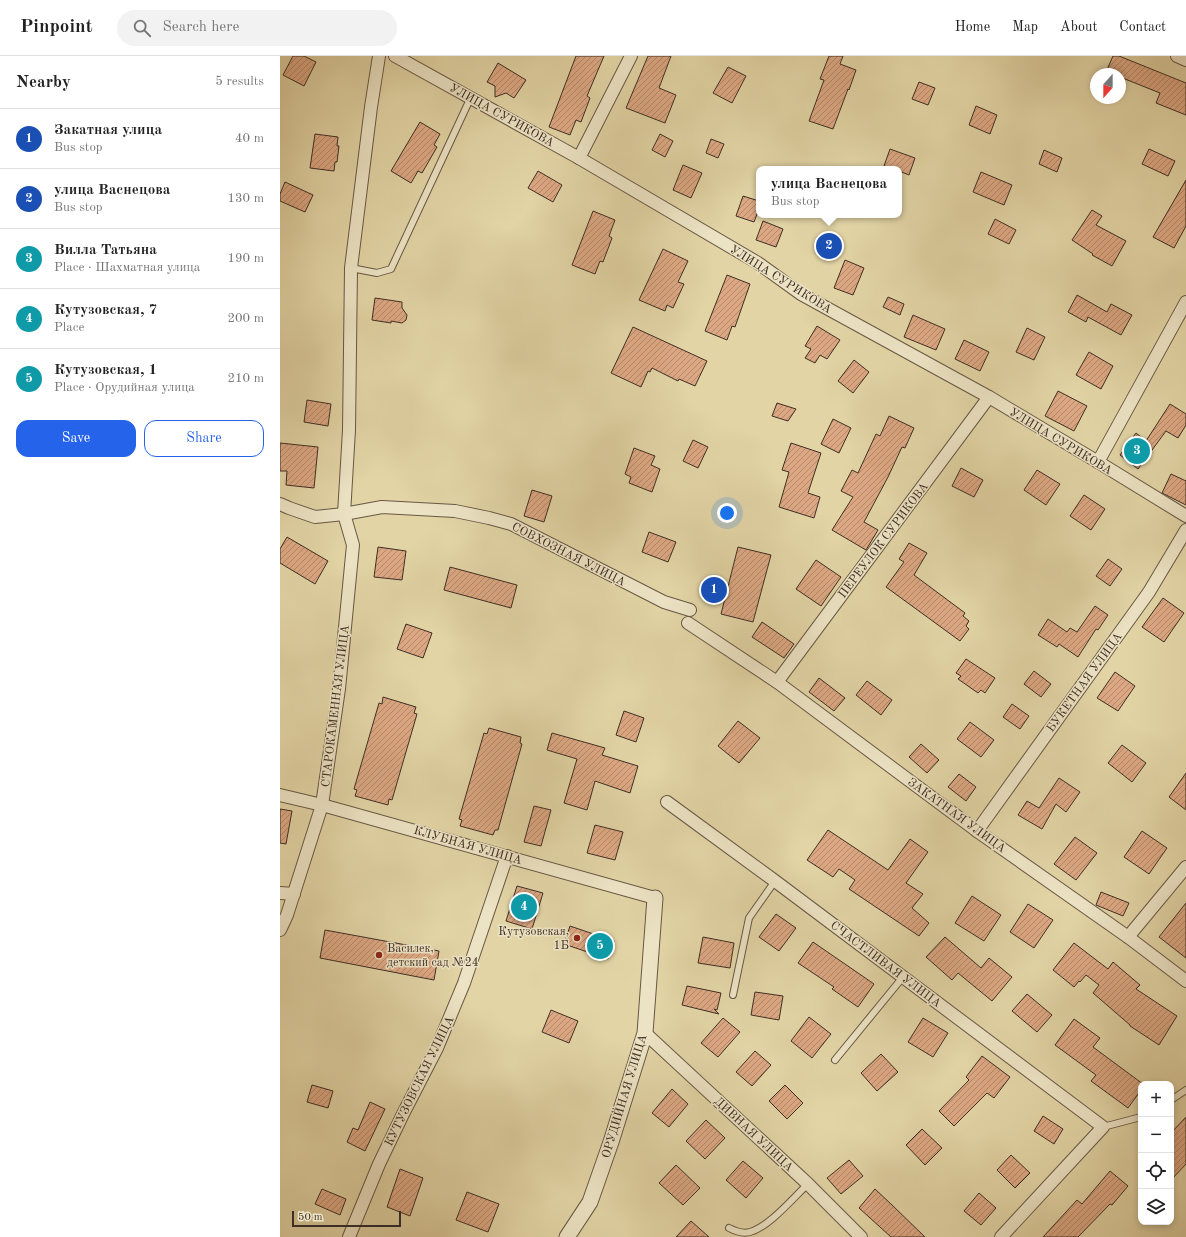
<!DOCTYPE html>
<meta charset="utf-8">
<style>
body{margin:0;font-family:"Old Standard TT",serif;background:#f2f2f2;color:#222}
.controls{position:absolute;right:12px;bottom:12px;display:grid;overflow:hidden;border-radius:8px;box-shadow:0 2px 6px #0003}
.controls button{width:36px;height:36px;display:grid;place-items:center;padding:0;border:0;border-bottom:1px solid #e0e0e0;background:#fff;color:#222;font:20px sans-serif}
.compass{position:absolute;left:810px;top:12px;width:36px;height:36px;border-radius:50%;background:#fff;box-shadow:0 2px 6px #0003;rotate:201deg}
.scale{position:absolute;left:12px;bottom:10px;width:109px;box-sizing:border-box;padding-left:4px;border:2px solid #3f2e24;border-top:0;font-size:11px;line-height:14px;white-space:nowrap;color:#3f2e24;-webkit-text-stroke:3px #ece3c4;paint-order:stroke}
.you{position:absolute;left:447px;top:457px;width:14px;height:14px;margin:-10px;border:3px solid #fff;border-radius:50%;background:#1a73e8;box-shadow:0 0 0 6px #1a73e833}
.badge{display:grid;place-items:center;width:26px;height:26px;border-radius:50%;background:#2563eb;color:#fff;font-size:13px;font-weight:700}
.pin{position:absolute;translate:-50% -50%;border:2px solid #fff;box-shadow:0 1px 4px #0006}
.popup{position:absolute;left:476px;top:110px;width:146px;height:52px;box-sizing:border-box;display:grid;place-content:center;border-radius:8px;background:#fff;filter:drop-shadow(0 1px 3px #0005);font-size:13px;white-space:nowrap;color:#767676}
.popup b{font-size:15px;color:#222}
.popup::after{content:'';position:absolute;left:50%;top:100%;margin-left:-8px;border:8px solid transparent;border-top-color:#fff}
.list{margin:0;padding:0;list-style:none}
h2{display:flex;justify-content:space-between;align-items:center;height:52px;margin:0;padding:0 16px;font-size:17px}
h2 small{font-size:13px;font-weight:400;color:#767676}
.list li{display:grid;grid-template-columns:26px 1fr auto;gap:12px;align-items:center;box-sizing:border-box;height:60px;padding:0 16px;border-top:1px solid #e0e0e0}
.list b{display:block;font-size:15px;white-space:nowrap}
.list p{margin:0;font-size:13px;white-space:nowrap;color:#767676}
.list em{font-size:13px;font-style:normal;color:#767676}
.actions{display:flex;gap:8px;padding:12px 16px}
.actions a{flex:1;padding:9px 0;border:1px solid #2563eb;border-radius:12px;text-align:center;font-size:14px;color:#2563eb}
.actions .main{background:#2563eb;color:#fff}
.icon{flex:none;width:22px;height:22px;fill:none;stroke:currentColor;stroke-width:2;stroke-linecap:round;stroke-linejoin:round}
.map{position:relative;flex:none;width:906px;height:1181px;overflow:hidden}
header{display:flex;align-items:center;gap:24px;box-sizing:border-box;height:56px;padding:0 20px;background:#fff;border-bottom:1px solid #e0e0e0}
header strong{font-size:19px}
nav{display:flex;gap:22px;margin-inline-start:auto;font-size:14px}
.search{width:280px;height:36px;background:#f2f2f2;display:flex;align-items:center;gap:10px;box-sizing:border-box;padding:0 14px;border-radius:22px;color:#767676;font-size:15px}
main{display:flex}
aside{flex:1;background:#fff}
.map>svg:first-child{display:block}
</style>
<header>
<strong>Pinpoint</strong>
<div class="search"><svg class="icon" aria-label="search" viewBox="0 0 24 24"><circle cx="10" cy="10" r="6"/><path d="M15 15l6 6"/></svg>Search here</div>
<nav><a>Home</a><a>Map</a><a>About</a><a>Contact</a></nav>
</header>
<main>
<aside>
<h2>Nearby<small>5 results</small></h2>
<ul class="list">
<li><span class="badge" style="background:#1a4fb4">1</span><div><b>Закатная улица</b><p>Bus stop</p></div><em>40 m</em></li>
<li><span class="badge" style="background:#1a4fb4">2</span><div><b>улица Васнецова</b><p>Bus stop</p></div><em>130 m</em></li>
<li><span class="badge" style="background:#0f9aa8">3</span><div><b>Вилла Татьяна</b><p>Place · Шахматная улица</p></div><em>190 m</em></li>
<li><span class="badge" style="background:#0f9aa8">4</span><div><b>Кутузовская, 7</b><p>Place</p></div><em>200 m</em></li>
<li><span class="badge" style="background:#0f9aa8">5</span><div><b>Кутузовская, 1</b><p>Place · Орудийная улица</p></div><em>210 m</em></li>
</ul>
<div class="actions"><a class="main">Save</a><a>Share</a></div>
</aside>
<div class="map">
<svg width="906" height="1181" viewBox="0 0 906 1181">
<defs>
<pattern id="building-hatch" width="6" height="6" patternUnits="userSpaceOnUse"><rect width="6" height="6" fill="#dca883"/><path d="M-1 1l2-2M0 6l6-6M5 7l2-2" fill="none" stroke="#b4896b"/></pattern>
</defs>
<rect width="100%" height="100%" fill="#e2d4a5"/>
<filter id="stains"><feTurbulence type="fractalNoise" baseFrequency=".005" numOctaves="4"/><feColorMatrix values="0 0 0 0 .2 0 0 0 0 .09 0 0 0 0 .02 0 0 0 .5 -.17"/></filter>
<radialGradient id="worn" r=".72"><stop offset=".6" stop-color="#630" stop-opacity="0"/><stop offset="1" stop-color="#630" stop-opacity=".3"/></radialGradient>
<!-- building -->
<g fill="url(#building-hatch)" stroke="#3f2e24">
<polygon points="13,0 24,0 36,6 24,30 3,19"/>
<polygon points="296,0 324,0 307,40 310,42 301,66 296,64 290,79 269,71"/>
<polygon points="368,0 391,0 379,32 396,39 385,67 346,52"/>
<polygon points="549,0 563,0 560,8 576,14 569,34 568,33 553,73 529,65 544,24 540,23"/>
<polygon points="833,0 839,0 906,27 906,59 876,47 880,37 840,21 840,18 831,18 826,16"/>
<polygon points="218,7 246,24 234,42 226,37 215,41 215,30 207,26"/>
<polygon points="448,11 466,20 452,47 433,37"/>
<polygon points="639,26 655,32 648,49 632,43"/>
<polygon points="696,50 717,59 710,78 689,69"/>
<polygon points="140,66 160,78 154,89 157,91 142,117 138,115 131,127 111,115"/>
<polygon points="35,78 58,81 57,90 59,90 57,106 55,106 54,115 30,112"/>
<polygon points="380,78 393,85 385,101 372,94"/>
<polygon points="431,83 444,88 438,102 426,97"/>
<polygon points="610,93 635,102 629,119 619,115 619,113 613,113 604,110"/>
<polygon points="869,93 895,105 888,120 862,108"/>
<polygon points="764,94 782,102 777,116 759,108"/>
<polygon points="403,109 422,117 411,142 393,134"/>
<polygon points="258,115 282,129 273,146 248,132"/>
<polygon points="701,116 732,129 724,149 693,136"/>
<polygon points="906,124 906,170 894,192 873,181"/>
<polygon points="5,126 33,139 25,156 0,145 0,138"/>
<polygon points="463,140 479,145 479,153 474,166 456,160"/>
<polygon points="812,154 822,160 816,169 846,185 832,210 812,199 813,198 792,184"/>
<polygon points="313,155 335,164 329,180 332,182 323,206 320,205 315,218 292,209"/>
<polygon points="715,163 736,174 729,188 708,178"/>
<polygon points="483,165 503,173 496,191 476,184"/>
<polygon points="383,193 408,205 398,226 404,228 393,252 387,249 385,255 359,244"/>
<polygon points="565,204 584,212 573,239 554,232"/>
<polygon points="447,219 470,228 455,271 452,270 447,284 425,275"/>
<polygon points="797,239 827,256 831,248 852,259 841,279 808,261 806,266 788,256"/>
<polygon points="608,241 624,248 620,259 603,251"/>
<polygon points="95,242 122,246 122,252 127,259 126,264 122,267 111,265 111,267 92,264"/>
<polygon points="633,259 665,273 656,294 624,281"/>
<polygon points="537,270 560,284 547,303 540,299 535,307 525,302 531,293 525,290"/>
<polygon points="353,271 427,305 415,330 399,323 398,325 372,312 370,316 368,315 361,331 331,317"/>
<polygon points="747,272 765,281 754,304 736,296"/>
<polygon points="684,284 709,296 700,315 675,303"/>
<polygon points="809,296 833,310 821,333 796,319"/>
<polygon points="574,304 589,316 573,337 558,325"/>
<polygon points="778,335 807,350 794,375 765,360"/>
<polygon points="27,344 51,348 48,370 24,366"/>
<polygon points="497,347 516,353 508,365 492,360"/>
<polygon points="890,348 906,358 906,369 898,382 886,375 858,413 840,399 856,377 866,385"/>
<polygon points="609,360 634,372 625,392 622,391 608,421 584,466 598,474 586,494 552,474 573,441 561,435 572,414 578,417 596,378 600,380"/>
<polygon points="553,363 571,372 559,397 541,388"/>
<polygon points="413,384 428,391 418,412 403,405"/>
<polygon points="0,387 38,391 34,432 6,429 7,415 0,415"/>
<polygon points="511,387 541,397 528,437 540,441 534,462 499,451 509,416 502,414"/>
<polygon points="354,392 375,400 371,409 380,413 372,436 349,427 351,421 345,418"/>
<polygon points="681,412 703,424 694,441 672,430"/>
<polygon points="757,414 780,428 766,449 744,434"/>
<polygon points="891,418 906,425 906,449 882,437"/>
<polygon points="252,434 272,440 264,466 244,460"/>
<polygon points="804,439 825,453 811,474 790,460"/>
<polygon points="369,476 396,486 388,506 362,496"/>
<polygon points="7,481 48,505 35,528 0,507 0,493"/>
<polygon points="629,487 647,497 634,519 685,557 683,560 689,565 686,570 689,573 680,585 606,531 624,506 619,503"/>
<polygon points="98,491 126,495 122,524 94,521"/>
<polygon points="458,491 491,499 473,566 441,558"/>
<polygon points="828,503 842,513 830,530 816,520"/>
<polygon points="536,504 561,521 541,550 516,533"/>
<polygon points="170,511 237,529 231,552 164,534"/>
<polygon points="883,542 904,557 884,586 862,571"/>
<polygon points="815,550 828,559 818,574 816,573 798,601 779,588 777,591 758,579 768,563 787,576 790,572 797,576"/>
<polygon points="482,566 514,588 504,602 472,581"/>
<polygon points="126,568 152,577 143,602 117,593"/>
<polygon points="686,603 715,622 705,637 701,634 698,637 678,623 681,620 676,617"/>
<polygon points="754,615 771,628 761,641 744,628"/>
<polygon points="835,616 855,630 838,655 817,642"/>
<polygon points="539,622 565,642 554,655 529,636"/>
<polygon points="587,625 612,644 601,659 576,639"/>
<polygon points="103,641 136,651 134,657 137,658 112,744 109,743 108,749 75,740 77,734 74,733 99,647 102,648"/>
<polygon points="732,648 749,660 740,673 723,661"/>
<polygon points="344,655 364,662 356,686 336,679"/>
<polygon points="458,665 480,682 459,707 438,690"/>
<polygon points="690,666 714,684 701,701 677,683"/>
<polygon points="209,672 241,681 240,687 242,688 218,774 215,774 213,779 180,770 182,764 179,763 204,677 207,678"/>
<polygon points="272,677 325,692 322,699 358,710 350,737 315,725 307,754 284,747 297,703 267,694"/>
<polygon points="641,688 659,704 647,717 629,701"/>
<polygon points="842,689 866,707 852,726 828,707"/>
<polygon points="906,717 906,754 889,741"/>
<polygon points="679,718 696,731 686,745 668,731"/>
<polygon points="779,722 800,736 786,756 776,748 762,773 738,759 747,745 759,752"/>
<polygon points="254,750 271,754 261,790 244,786"/>
<polygon points="0,753 12,755 6,788 0,787"/>
<polygon points="315,769 343,776 335,804 307,797"/>
<polygon points="548,774 608,814 630,783 648,796 626,827 643,838 632,852 649,867 639,880 569,833 575,824 559,813 553,821 527,804"/>
<polygon points="862,775 887,792 869,818 844,801"/>
<polygon points="795,781 817,797 796,824 774,808"/>
<polygon points="237,830 263,837 252,873 226,865"/>
<polygon points="821,836 849,847 843,860 816,849"/>
<polygon points="692,840 721,859 704,885 675,867"/>
<polygon points="906,847 906,902 879,881"/>
<polygon points="748,848 773,864 754,892 730,876"/>
<polygon points="496,858 516,872 499,895 479,881"/>
<polygon points="290,870 334,885 328,903 284,888"/>
<polygon points="45,874 159,895 154,924 40,902"/>
<polygon points="423,881 454,887 450,912 418,907"/>
<polygon points="665,881 701,912 709,902 732,921 712,945 678,917 672,924 646,901"/>
<polygon points="533,886 594,928 578,951 552,933 554,931 518,907"/>
<polygon points="794,887 828,913 833,906 860,929 856,933 897,960 879,989 850,970 850,969 813,937 819,929 806,919 800,926 799,925 794,931 773,914"/>
<polygon points="407,930 441,937 437,954 434,953 439,958 402,949"/>
<polygon points="475,936 503,940 499,964 471,959"/>
<polygon points="747,938 772,959 757,976 732,955"/>
<polygon points="271,954 298,965 289,987 262,976"/>
<polygon points="529,961 551,978 532,1002 511,985"/>
<polygon points="443,962 460,976 438,1001 421,987"/>
<polygon points="643,962 668,977 653,1001 628,986"/>
<polygon points="794,963 820,982 813,991 863,1028 861,1028 861,1034 848,1052 811,1025 816,1019 775,989"/>
<polygon points="475,995 491,1009 472,1030 456,1016"/>
<polygon points="601,998 618,1016 597,1035 581,1017"/>
<polygon points="702,1000 730,1021 714,1042 707,1037 674,1070 659,1055 689,1024 686,1021"/>
<polygon points="32,1029 53,1035 48,1052 27,1046"/>
<polygon points="505,1029 523,1047 507,1063 489,1045"/>
<polygon points="392,1033 408,1048 389,1071 372,1057"/>
<polygon points="90,1046 105,1053 85,1095 67,1086 73,1072 78,1074"/>
<polygon points="763,1060 783,1073 774,1088 754,1075"/>
<polygon points="906,1061 906,1108 891,1124 891,1077"/>
<polygon points="426,1064 445,1082 425,1103 406,1085"/>
<polygon points="642,1073 662,1092 645,1109 626,1089"/>
<polygon points="731,1099 750,1117 735,1132 717,1114"/>
<polygon points="569,1104 583,1120 561,1138 547,1122"/>
<polygon points="463,1105 483,1122 466,1142 446,1124"/>
<polygon points="396,1109 420,1132 403,1149 379,1127"/>
<polygon points="120,1113 143,1122 130,1160 107,1151"/>
<polygon points="830,1115 848,1130 832,1149 830,1148 798,1181 763,1181 797,1144 802,1148"/>
<polygon points="42,1133 66,1143 60,1159 35,1148"/>
<polygon points="595,1133 611,1148 645,1181 611,1181 579,1152"/>
<polygon points="187,1136 219,1148 208,1176 176,1164"/>
<polygon points="699,1137 716,1152 701,1169 684,1155"/>
<polygon points="411,1165 429,1181 396,1181"/>
</g>
<g fill="none" stroke-linecap="round" stroke-linejoin="round">
<defs>
<g id="service">
<polyline points="71,212 97,217 111,213 191,41"/>
<polyline points="453,939 469,862 495,825"/>
<polyline points="555,1004 623,921"/>
<polyline points="891,1044 906,1034"/>
<polyline points="823,1071 861,1061"/>
<path d="M449,1172C455,1175 463,1178 470,1176C489,1171 513,1142 528,1128"/>
</g>
<g id="minor">
<polyline points="115,0 299,102 478,207 521,238 709,341 818,406 906,460"/>
<polyline points="897,0 906,4"/>
<polyline points="299,102 351,0"/>
<polyline points="818,406 906,246"/>
<polyline points="0,448 9,452 35,461 64,458 102,451 175,455 209,462 231,468 384,546 410,554"/>
<polyline points="408,567 497,626 697,775 848,881 906,925"/>
<polyline points="497,626 709,341"/>
<polyline points="0,739 42,749 375,842"/>
<polyline points="387,746 495,825 823,1071 721,1181"/>
<polyline points="697,775 869,536 906,474"/>
<polyline points="0,837 14,838"/>
<polyline points="0,874 7,859 42,749 59,633 73,489 64,458 69,374 71,212 91,51 99,0"/>
<polyline points="848,881 906,811"/>
<polyline points="365,977 528,1128 581,1181"/>
<polyline points="69,1181 99,1108 123,1058 157,992 184,927 227,800"/>
</g>
<polyline id="tertiary" points="287,1181 310,1146 331,1086 365,977 375,842"/>
</defs>
<!-- service casing -->
<use href="#service" stroke="#685844" stroke-width="8"/>
<!-- minor casing -->
<use href="#minor" stroke="#685844" stroke-width="14"/>
<!-- tertiary casing -->
<use href="#tertiary" stroke="#685844" stroke-width="17"/>
<!-- service -->
<use href="#service" stroke="#ece3c4" stroke-width="6"/>
<!-- minor -->
<use href="#minor" stroke="#ece3c4" stroke-width="12"/>
<!-- tertiary -->
<use href="#tertiary" stroke="#ece3c4" stroke-width="15"/>
</g>
<!-- markers -->
<g fill="#8f2418" stroke="#ece3c4" stroke-width="1.5">
<circle cx="297" cy="882" r="4"/>
<circle cx="99" cy="899" r="4"/>
</g>
<g text-anchor="middle" stroke-width="3" stroke-linejoin="round" paint-order="stroke">
<!-- street labels -->
<g font-size="12" fill="#3f2e24" stroke="#ece3c4">
<text transform="translate(222 59) rotate(29)" y="4">УЛИЦА СУРИКОВА</text>
<text transform="translate(501 223) rotate(32)" y="4">УЛИЦА СУРИКОВА</text>
<text transform="translate(781 385) rotate(31)" y="4">УЛИЦА СУРИКОВА</text>
<text transform="translate(603 484) rotate(-53)" y="4">ПЕРЕУЛОК СУРИКОВА</text>
<text transform="translate(289 498) rotate(27)" y="4">СОВХОЗНАЯ УЛИЦА</text>
<text transform="translate(804 626) rotate(-54)" y="4">БУКЕТНАЯ УЛИЦА</text>
<text transform="translate(55 650) rotate(-83)" y="4">СТАРОКАМЕННАЯ УЛИЦА</text>
<text transform="translate(677 759) rotate(36)" y="4">ЗАКАТНАЯ УЛИЦА</text>
<text transform="translate(188 789) rotate(16)" y="4">КЛУБНАЯ УЛИЦА</text>
<text transform="translate(606 908) rotate(37)" y="4">СЧАСТЛИВАЯ УЛИЦА</text>
<text transform="translate(139 1025) rotate(-64)" y="4">КУТУЗОВСКАЯ УЛИЦА</text>
<text transform="translate(344 1040) rotate(-73)" y="4">ОРУДИЙНАЯ УЛИЦА</text>
<text transform="translate(474 1078) rotate(43)" y="4">ДИВНАЯ УЛИЦА</text>
</g>
<!-- poi labels -->
<g font-size="12" fill="#3f2e24" stroke="#ece3c4" text-anchor="end">
<text x="289" y="879">Кутузовская,<tspan x="289" dy="14">1Б</tspan></text>
<text x="107" y="896" text-anchor="start">Василек,<tspan x="107" dy="14">детский сад №24</tspan></text>
</g>
</g>
<rect width="100%" height="100%" filter="url(#stains)"/>
<rect width="100%" height="100%" fill="url(#worn)"/>
</svg>
<div class="controls">
<button>+</button>
<button>−</button>
<button><svg class="icon" aria-label="locate" viewBox="0 0 24 24"><circle cx="12" cy="12" r="6"/><path d="M12 2v4M12 18v4M2 12h4M18 12h4"/></svg></button>
<button><svg class="icon" aria-label="layers" viewBox="0 0 24 24"><path d="M12 4l9 5-9 5-9-5zM3 14l9 5 9-5"/></svg></button>
</div>
<svg class="compass" viewBox="-18 -18 36 36"><path d="M0-13l5 13h-10z" fill="#e53935"/><path d="M0 13l5-13h-10z" fill="#767676"/></svg>
<div class="scale">50 m</div>
<div class="you"></div>
<div class="pin badge" style="left:434px;top:534px;background:#1a4fb4">1</div>
<div class="pin badge" style="left:549px;top:190px;background:#1a4fb4">2</div>
<div class="popup"><b>улица Васнецова</b>Bus stop</div>
<div class="pin badge" style="left:857px;top:395px;background:#0f9aa8">3</div>
<div class="pin badge" style="left:244px;top:851px;background:#0f9aa8">4</div>
<div class="pin badge" style="left:320px;top:890px;background:#0f9aa8">5</div>
</div>
</main>
